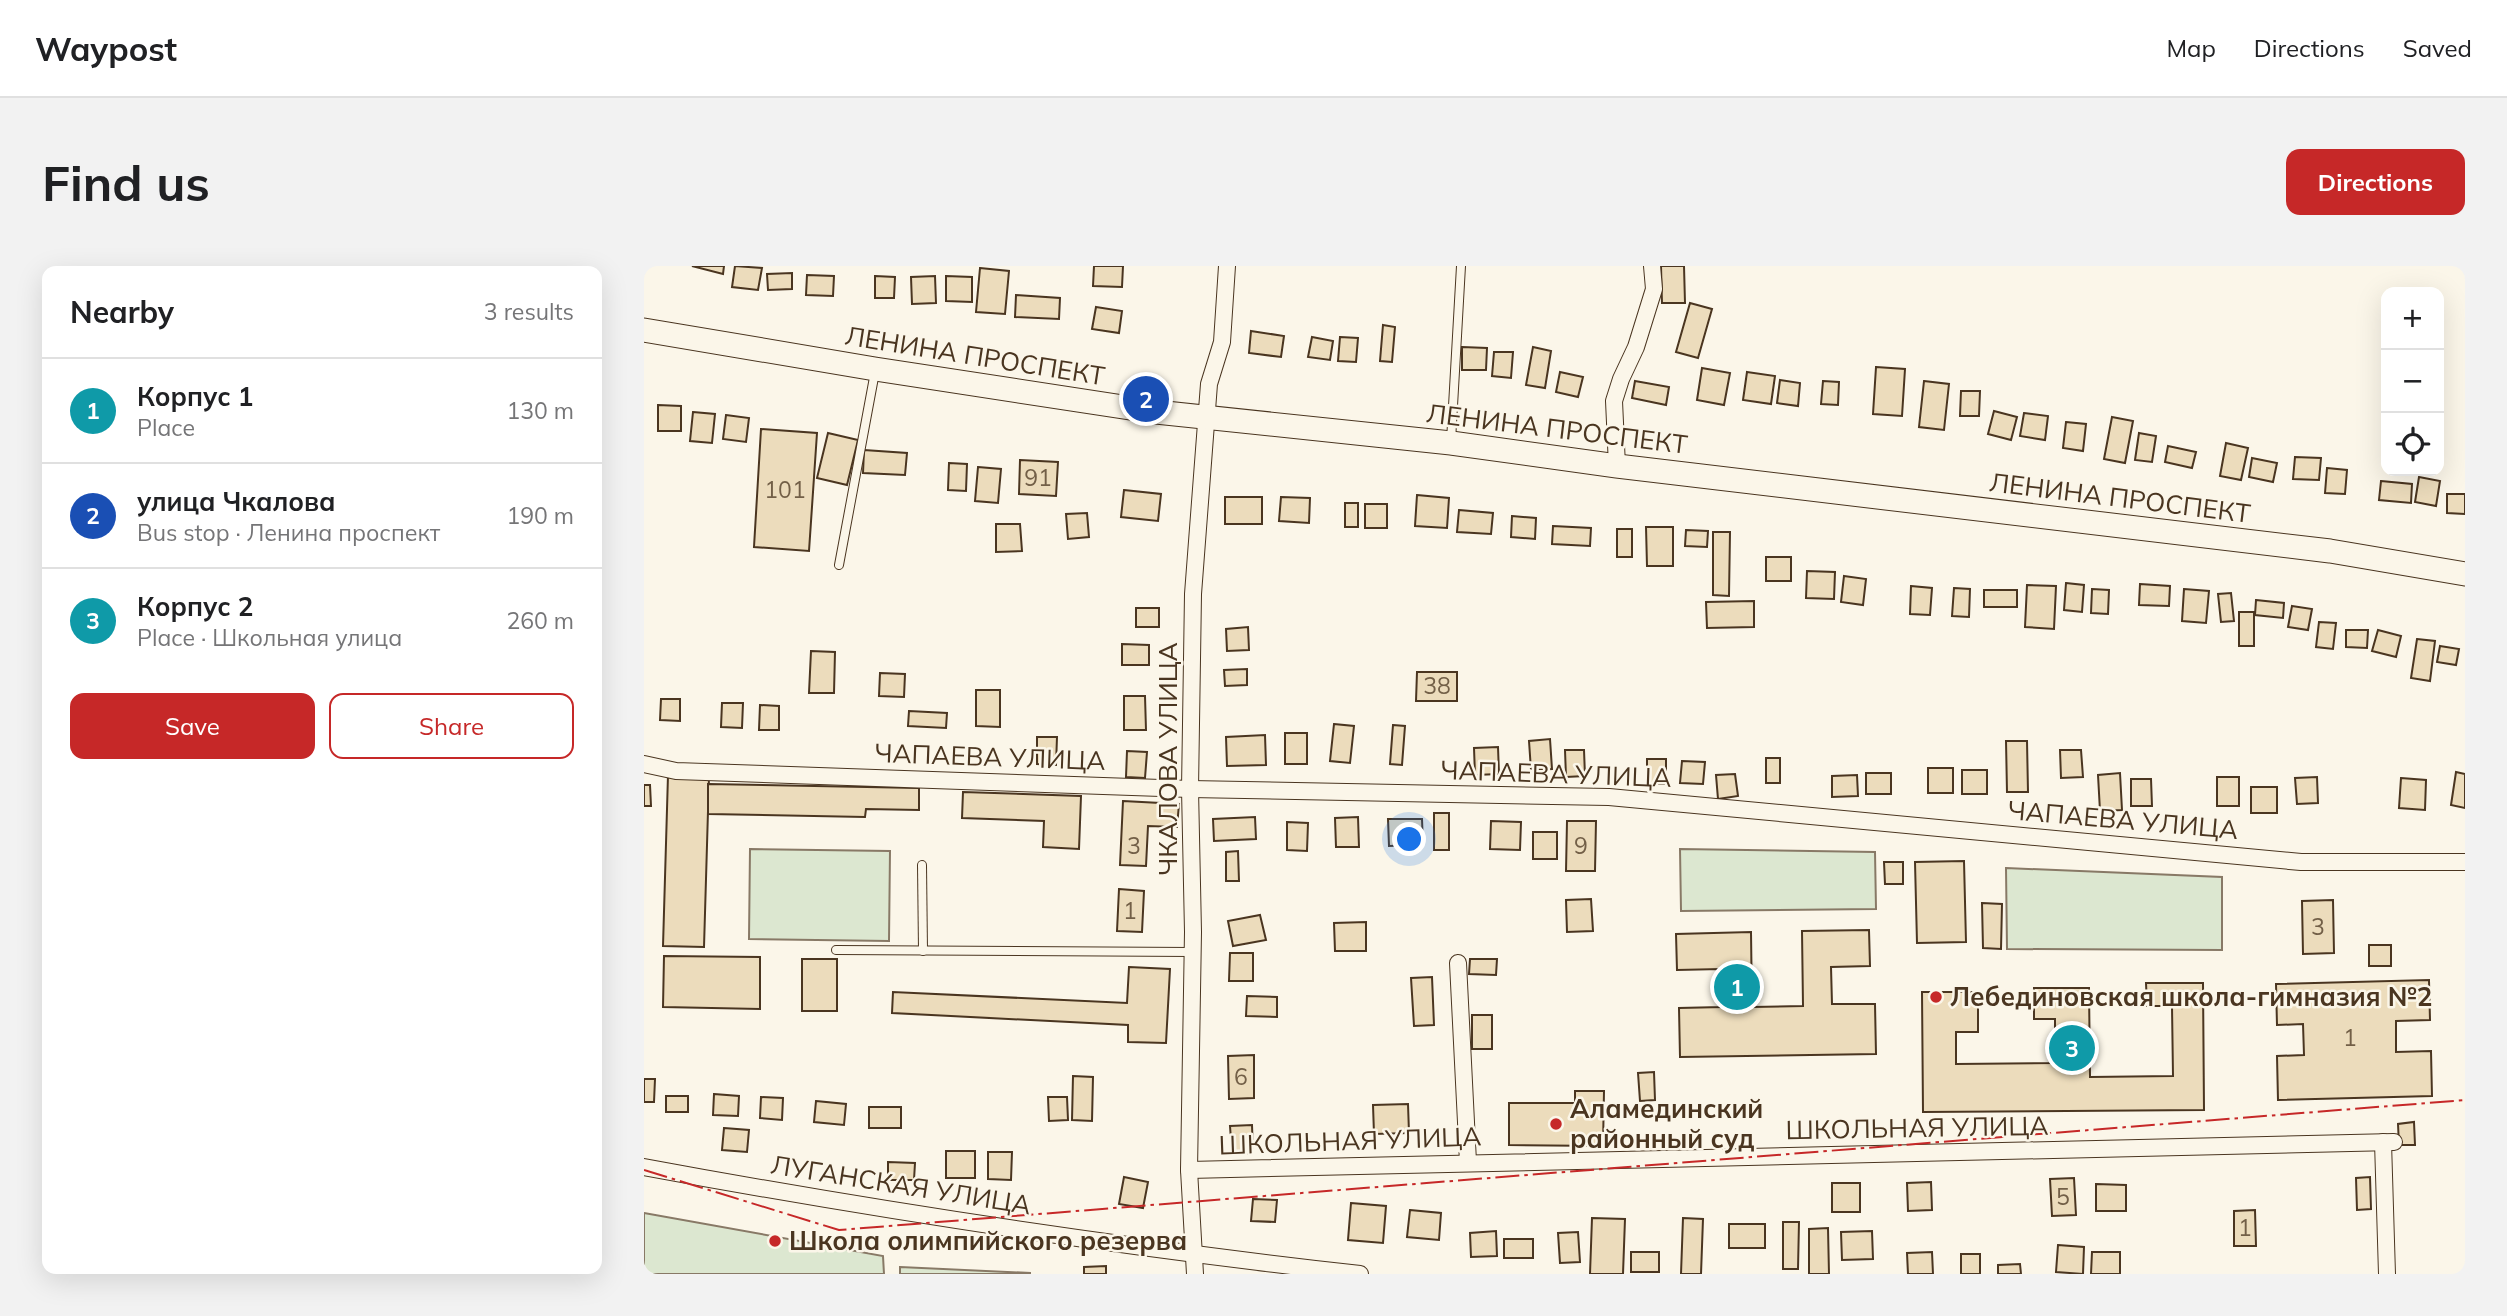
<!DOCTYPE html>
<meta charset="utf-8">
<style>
body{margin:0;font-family:Mulish,sans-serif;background:#f2f2f2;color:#202124}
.controls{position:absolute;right:21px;top:21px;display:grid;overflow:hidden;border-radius:14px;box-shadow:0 7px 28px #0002}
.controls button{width:63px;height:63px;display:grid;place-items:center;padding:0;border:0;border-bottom:2px solid #e0e0e0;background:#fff;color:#202124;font:35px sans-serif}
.you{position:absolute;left:766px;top:574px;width:24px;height:24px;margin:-18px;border:5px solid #fff;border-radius:50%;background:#1a73e8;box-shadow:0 0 0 10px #1a73e833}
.badge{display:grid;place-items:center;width:46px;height:46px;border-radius:50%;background:#c62828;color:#fff;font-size:23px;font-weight:700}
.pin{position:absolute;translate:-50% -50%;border:4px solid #fff;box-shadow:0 2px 7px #0006}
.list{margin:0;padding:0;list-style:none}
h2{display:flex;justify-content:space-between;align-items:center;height:91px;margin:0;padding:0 28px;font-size:30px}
h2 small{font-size:23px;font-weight:400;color:#757577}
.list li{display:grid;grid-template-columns:46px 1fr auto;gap:21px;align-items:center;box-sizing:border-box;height:105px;padding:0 28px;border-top:2px solid #e0e0e0}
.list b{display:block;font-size:26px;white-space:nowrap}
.list p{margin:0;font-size:23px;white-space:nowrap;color:#757577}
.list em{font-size:23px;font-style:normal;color:#757577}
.actions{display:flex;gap:14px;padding:21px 28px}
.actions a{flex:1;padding:16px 0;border:2px solid #c62828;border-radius:14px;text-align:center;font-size:24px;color:#c62828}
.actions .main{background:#c62828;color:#fff}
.icon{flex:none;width:38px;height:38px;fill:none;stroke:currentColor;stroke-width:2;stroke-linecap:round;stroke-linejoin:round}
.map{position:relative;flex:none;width:1821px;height:1008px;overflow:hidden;border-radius:14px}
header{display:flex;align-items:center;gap:42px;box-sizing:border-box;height:98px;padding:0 35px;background:#fff;border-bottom:2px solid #e0e0e0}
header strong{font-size:33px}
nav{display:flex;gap:38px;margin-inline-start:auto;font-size:24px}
.intro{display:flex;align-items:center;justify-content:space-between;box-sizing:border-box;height:168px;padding:0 42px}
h1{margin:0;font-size:49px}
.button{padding:18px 32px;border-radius:14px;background:#c62828;color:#fff;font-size:24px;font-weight:700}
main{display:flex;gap:42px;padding:0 42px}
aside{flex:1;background:#fff;border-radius:14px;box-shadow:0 7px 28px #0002}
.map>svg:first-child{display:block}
</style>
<header>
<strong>Waypost</strong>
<nav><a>Map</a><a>Directions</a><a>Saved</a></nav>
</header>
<div class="intro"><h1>Find us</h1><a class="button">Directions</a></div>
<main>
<aside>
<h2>Nearby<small>3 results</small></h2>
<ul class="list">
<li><span class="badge" style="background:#0f9aa8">1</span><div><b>Корпус 1</b><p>Place</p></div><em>130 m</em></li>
<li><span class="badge" style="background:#1a4fb4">2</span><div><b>улица Чкалова</b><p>Bus stop · Ленина проспект</p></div><em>190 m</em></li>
<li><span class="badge" style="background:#0f9aa8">3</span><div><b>Корпус 2</b><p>Place · Школьная улица</p></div><em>260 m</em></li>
</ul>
<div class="actions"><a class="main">Save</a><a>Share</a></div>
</aside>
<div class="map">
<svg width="1821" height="1008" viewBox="0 0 1821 1008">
<rect width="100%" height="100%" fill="#fbf6e9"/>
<!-- green -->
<g fill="#dce7d0" stroke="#887966" stroke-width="2">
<polygon points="106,583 246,585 245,675 105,673"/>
<polygon points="1036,583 1231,586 1232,643 1037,645"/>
<polygon points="1362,602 1578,611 1578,684 1363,683"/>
<polygon points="0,947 239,990 240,1008 0,1008"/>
<polygon points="256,1001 386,1007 386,1008 256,1008"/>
</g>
<!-- building -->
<g fill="#ecdcbc" stroke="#4a3520" stroke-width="2">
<polygon points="48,0 80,0 79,8"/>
<polygon points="91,0 118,2 114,24 88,21"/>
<polygon points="450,0 479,0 478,21 449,20"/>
<polygon points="1017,0 1040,0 1041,37 1018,37"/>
<polygon points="336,2 365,5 361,48 332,46"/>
<polygon points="148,7 148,23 124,24 123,8"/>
<polygon points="163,9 190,10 189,30 162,29"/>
<polygon points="231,10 251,11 250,32 231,32"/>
<polygon points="291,10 292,37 268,38 267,11"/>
<polygon points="302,10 328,11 328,36 302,35"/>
<polygon points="372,29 416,32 415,53 371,51"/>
<polygon points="1046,37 1068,43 1054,92 1032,86"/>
<polygon points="452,41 478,45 475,67 448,63"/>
<polygon points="739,59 751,61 748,96 736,95"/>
<polygon points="607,65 640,70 637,91 605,87"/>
<polygon points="668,71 689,75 686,94 664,91"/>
<polygon points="696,71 714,72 712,96 694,95"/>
<polygon points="818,81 843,82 842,104 818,104"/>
<polygon points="889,81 907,85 901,122 882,119"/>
<polygon points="850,86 869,86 867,112 848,110"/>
<polygon points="1232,101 1261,103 1258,150 1229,148"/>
<polygon points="1058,102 1086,107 1080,139 1053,134"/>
<polygon points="916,106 939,111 934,131 912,126"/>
<polygon points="1103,106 1131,110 1127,138 1099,134"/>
<polygon points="1136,114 1156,117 1154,140 1133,137"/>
<polygon points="991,115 1025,121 1022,139 988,132"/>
<polygon points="1179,115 1195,116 1194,139 1177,138"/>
<polygon points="1280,115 1305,118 1300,164 1275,161"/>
<polygon points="1317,125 1336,125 1335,150 1316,150"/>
<polygon points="14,139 37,140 37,165 14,165"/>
<polygon points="1350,145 1373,151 1367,174 1344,168"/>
<polygon points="49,146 71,148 68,177 46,175"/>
<polygon points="1380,147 1404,150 1401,174 1376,170"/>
<polygon points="82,149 105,152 102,176 79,173"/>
<polygon points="1468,151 1489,155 1481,197 1460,193"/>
<polygon points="1422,156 1442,158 1439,185 1419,182"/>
<polygon points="117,163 173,167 165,285 110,281"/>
<polygon points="184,167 214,174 203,219 173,212"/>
<polygon points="1495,167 1512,170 1508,196 1491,194"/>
<polygon points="1582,177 1604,182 1597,214 1576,210"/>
<polygon points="1524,180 1552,186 1548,202 1521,196"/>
<polygon points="220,184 263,187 261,209 219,207"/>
<polygon points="1651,191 1677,192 1675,214 1649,213"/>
<polygon points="1608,192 1633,197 1629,216 1605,211"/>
<polygon points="376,194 414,196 412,230 375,228"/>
<polygon points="305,197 323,198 322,225 304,224"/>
<polygon points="334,201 357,203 354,237 331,235"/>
<polygon points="1683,202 1703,204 1701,228 1681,227"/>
<polygon points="1775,211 1796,215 1792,240 1771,236"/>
<polygon points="1737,215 1768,218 1767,237 1735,234"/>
<polygon points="480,224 517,228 514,255 477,251"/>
<polygon points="1803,228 1821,228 1821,248 1803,247"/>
<polygon points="773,229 805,232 803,262 771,260"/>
<rect x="581" y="231" width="37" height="27"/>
<polygon points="637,231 666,232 665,257 635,255"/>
<rect x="701" y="237" width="13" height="24"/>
<rect x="721" y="238" width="22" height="24"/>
<polygon points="815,244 849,247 847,268 813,266"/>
<polygon points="443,247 445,271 424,273 422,248"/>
<polygon points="868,250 892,252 891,273 867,271"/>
<polygon points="352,258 376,258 378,285 352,286"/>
<polygon points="909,260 947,262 946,280 908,278"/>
<polygon points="1002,261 1029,261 1029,300 1003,300"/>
<rect x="973" y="263" width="15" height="28"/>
<polygon points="1042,264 1064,265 1063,281 1041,280"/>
<polygon points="1069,266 1086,266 1085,330 1069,329"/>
<rect x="1122" y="291" width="25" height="24"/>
<polygon points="1163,305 1191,306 1190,333 1162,332"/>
<polygon points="1200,310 1222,313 1219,339 1197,336"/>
<polygon points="1422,317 1440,319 1438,346 1420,344"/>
<polygon points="1496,318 1526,320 1525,340 1495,339"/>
<polygon points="1383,319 1412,320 1410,363 1381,361"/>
<polygon points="1267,320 1288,322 1286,349 1266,348"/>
<polygon points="1310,322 1326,323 1325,351 1308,350"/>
<polygon points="1448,323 1465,324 1464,348 1447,347"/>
<polygon points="1540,323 1565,325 1562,357 1538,355"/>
<rect x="1340" y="324" width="33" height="17"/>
<polygon points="1587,327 1590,355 1577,356 1574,328"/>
<polygon points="1612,334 1640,337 1639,352 1611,349"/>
<polygon points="1110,335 1110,361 1063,362 1062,336"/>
<polygon points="1648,340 1668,343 1664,364 1644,361"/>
<rect x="492" y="342" width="23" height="19"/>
<rect x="1595" y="346" width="15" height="34"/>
<polygon points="1675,356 1692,357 1689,383 1672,381"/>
<polygon points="604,361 605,384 583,385 582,363"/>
<polygon points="1702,364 1724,364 1723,382 1702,381"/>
<polygon points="1734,364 1757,370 1752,391 1728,385"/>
<polygon points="1773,373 1791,375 1786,415 1767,412"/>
<polygon points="478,378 505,379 505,399 478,399"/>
<polygon points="1796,380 1815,383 1812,399 1793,396"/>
<polygon points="167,385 191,386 190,427 165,427"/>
<polygon points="603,403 603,419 581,420 580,404"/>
<polygon points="773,406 813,406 813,435 772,435"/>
<polygon points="236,407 261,408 260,431 235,430"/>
<polygon points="332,424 356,424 356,461 332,460"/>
<polygon points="480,430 501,430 502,464 480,464"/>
<polygon points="17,433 36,433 36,455 16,454"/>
<polygon points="78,437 99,437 98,462 77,461"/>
<polygon points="116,439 135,440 135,464 115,464"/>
<polygon points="265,445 303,447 302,462 264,460"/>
<polygon points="690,458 710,460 706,497 686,495"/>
<polygon points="749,459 761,460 758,499 746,498"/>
<rect x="641" y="467" width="22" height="31"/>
<polygon points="621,469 622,499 583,500 582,471"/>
<polygon points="393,471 413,471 412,499 393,498"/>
<polygon points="906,473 908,503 887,504 885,475"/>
<polygon points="1362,475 1383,475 1384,526 1363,526"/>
<polygon points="854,481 855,508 831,509 830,482"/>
<polygon points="921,484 940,484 941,510 922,511"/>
<polygon points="1416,484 1437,484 1439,511 1417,512"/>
<polygon points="483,485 503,486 501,512 482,511"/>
<rect x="1122" y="492" width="14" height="25"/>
<rect x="1003" y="493" width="19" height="25"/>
<polygon points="1038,495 1061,496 1059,518 1036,517"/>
<rect x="1284" y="502" width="25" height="25"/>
<rect x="1318" y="504" width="25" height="24"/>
<polygon points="1812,506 1821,508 1821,542 1807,539"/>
<rect x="1222" y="507" width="25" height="21"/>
<polygon points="1476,507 1478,544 1456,545 1454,509"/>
<polygon points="1091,508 1094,530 1074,533 1072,509"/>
<polygon points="24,509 65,511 60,681 19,680"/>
<polygon points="1213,509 1214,530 1188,531 1188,510"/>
<rect x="1573" y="511" width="22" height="29"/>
<polygon points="1673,511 1674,537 1653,538 1651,512"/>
<polygon points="1757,512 1782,514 1781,544 1755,542"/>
<polygon points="1487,513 1507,513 1508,540 1487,540"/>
<polygon points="64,518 275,522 275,544 222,543 221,551 64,548"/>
<polygon points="0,519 6,519 7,540 0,540"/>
<rect x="1607" y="521" width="26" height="26"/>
<polygon points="319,526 437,530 435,583 399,581 400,555 318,552"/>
<polygon points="479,535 535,538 533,561 504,560 502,600 476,599"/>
<rect x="790" y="547" width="15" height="37"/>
<polygon points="611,551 612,573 570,575 569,553"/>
<polygon points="714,551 715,581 692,581 691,552"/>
<polygon points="744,553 778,553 779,579 745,580"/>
<polygon points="847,555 877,556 876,584 846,583"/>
<polygon points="923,555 952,555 951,605 922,605"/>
<polygon points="643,556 664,557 663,585 643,584"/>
<rect x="889" y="566" width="24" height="27"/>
<polygon points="594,585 595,615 582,615 582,586"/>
<polygon points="1320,595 1322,676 1273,677 1271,596"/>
<polygon points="1240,596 1259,596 1259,618 1241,618"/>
<polygon points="475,623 500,625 498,666 473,665"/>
<polygon points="947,633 949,665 923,666 922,634"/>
<polygon points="1689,634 1690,687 1659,688 1658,635"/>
<polygon points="1338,637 1358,638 1357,683 1339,682"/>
<polygon points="616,649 622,674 589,680 584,655"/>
<polygon points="722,656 722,685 691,685 690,657"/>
<polygon points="1225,664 1226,700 1187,701 1188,738 1231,738 1232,788 1036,791 1035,742 1078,741 1077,703 1033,704 1032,668 1107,666 1108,741 1159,740 1158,665"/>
<rect x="1725" y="679" width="22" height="21"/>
<polygon points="586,687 609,687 609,715 585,715"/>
<polygon points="20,690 116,691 116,743 19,741"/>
<rect x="158" y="693" width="35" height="52"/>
<polygon points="826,693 853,693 852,709 825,708"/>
<polygon points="485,701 526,703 522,777 484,776 484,759 248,747 249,726 483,737"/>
<polygon points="788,711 790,759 770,760 767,712"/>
<polygon points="1785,714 1786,754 1752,755 1752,786 1787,785 1788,830 1634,834 1633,790 1660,789 1659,758 1633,759 1632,718"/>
<polygon points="1502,717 1559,717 1560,844 1279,846 1278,726 1334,726 1334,766 1312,766 1312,798 1411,797 1411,753 1390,753 1390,722 1445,722 1446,811 1529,810 1528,740 1503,740"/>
<polygon points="603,730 633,731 633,751 602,750"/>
<rect x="828" y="749" width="20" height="34"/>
<polygon points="610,789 610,832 585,833 584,790"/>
<polygon points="1010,806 1011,834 996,835 994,807"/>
<polygon points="429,810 449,811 448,855 428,854"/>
<polygon points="0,813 11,813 10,836 0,836"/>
<polygon points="931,825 960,825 959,880 865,879 865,837 931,837"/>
<polygon points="70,828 95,830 94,850 69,849"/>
<rect x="22" y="830" width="22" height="16"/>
<polygon points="117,831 139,832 138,854 116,852"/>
<polygon points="404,831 423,831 424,854 405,855"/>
<polygon points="172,835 202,838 200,859 170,856"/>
<polygon points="764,838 765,867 730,868 729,839"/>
<rect x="225" y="841" width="32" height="21"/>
<polygon points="1770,856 1771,879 1755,879 1754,858"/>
<polygon points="608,859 609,887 588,888 586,860"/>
<polygon points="80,862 105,864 103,886 78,884"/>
<rect x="302" y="885" width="29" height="27"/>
<polygon points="344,886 368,886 367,914 344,913"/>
<polygon points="244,896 271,897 270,914 244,914"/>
<polygon points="480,911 504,916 499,942 475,938"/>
<polygon points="1726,911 1727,943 1713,944 1712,912"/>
<polygon points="1430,912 1432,949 1408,950 1406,913"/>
<polygon points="1287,916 1288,944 1264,945 1263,917"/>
<rect x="1188" y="917" width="28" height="29"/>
<polygon points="1452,918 1482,919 1482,945 1452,945"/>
<polygon points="609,933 633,934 631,956 607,955"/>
<polygon points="707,937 742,940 739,977 704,974"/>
<polygon points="766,944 797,947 795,974 763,971"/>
<polygon points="1611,944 1612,980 1590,980 1590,945"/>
<polygon points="948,952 981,953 979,1008 946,1008"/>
<polygon points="1039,952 1059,953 1057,1008 1037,1008"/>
<polygon points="1139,956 1155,956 1154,1003 1139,1003"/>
<rect x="1085" y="958" width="36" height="24"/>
<polygon points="1184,962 1185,1008 1165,1008 1165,963"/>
<polygon points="852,965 853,990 827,991 826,967"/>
<polygon points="1228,965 1229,993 1198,994 1197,966"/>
<polygon points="934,966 936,996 916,997 914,967"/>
<rect x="860" y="973" width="29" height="19"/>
<polygon points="1414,979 1440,981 1439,1008 1412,1006"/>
<rect x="987" y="986" width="28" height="20"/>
<polygon points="1288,986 1289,1008 1264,1008 1263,987"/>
<polygon points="1448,986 1476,986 1476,1008 1447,1008"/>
<rect x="1317" y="988" width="19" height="20"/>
<polygon points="1376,998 1377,1008 1354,1008 1354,999"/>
<polygon points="462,1000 462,1008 440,1008 440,1001"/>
</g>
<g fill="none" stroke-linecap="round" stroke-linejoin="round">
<defs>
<g id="lane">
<polyline points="807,175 817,0"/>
<polyline points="195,299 231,106"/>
<polyline points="278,599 279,685"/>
<polyline points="192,684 549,686"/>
</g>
<g id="street">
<polyline points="973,200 970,135 977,113 992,81 1010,23 1008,0"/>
<polyline points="0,498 32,505 546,523 965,531 1657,596 1821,596"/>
<polyline points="814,697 824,896"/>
<polyline points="1739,876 1743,1008"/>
<path d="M0,901C237,945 476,981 716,1008"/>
<polyline points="545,904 1750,876"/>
<polyline points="551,1008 545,904 549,666 546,523 549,328 565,118 578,76 583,0"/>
</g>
<polyline id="secondary" points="0,64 231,103 512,146 807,177 973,200 1686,285 1821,308"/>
</defs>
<!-- lane casing -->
<use href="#lane" stroke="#4a3520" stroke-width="10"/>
<!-- street casing -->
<use href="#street" stroke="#4a3520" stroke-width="18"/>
<!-- secondary casing -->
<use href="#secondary" stroke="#4a3520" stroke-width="25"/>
<!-- lane -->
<use href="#lane" stroke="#fbf6e9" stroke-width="8"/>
<!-- street -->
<use href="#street" stroke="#fbf6e9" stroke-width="16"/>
<!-- secondary -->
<use href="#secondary" stroke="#fbf6e9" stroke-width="23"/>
<!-- power -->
<polyline stroke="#c62828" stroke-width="2" stroke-dasharray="24 5 3.5 5" stroke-linecap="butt" points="0,904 195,964 1821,834"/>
</g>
<!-- markers -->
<g fill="#c62828" stroke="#fbf6e9" stroke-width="2.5">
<circle cx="1292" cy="731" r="7"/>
<circle cx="912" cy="858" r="7"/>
<circle cx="131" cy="975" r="7"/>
</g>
<g text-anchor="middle" stroke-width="5" stroke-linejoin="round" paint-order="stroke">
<!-- number labels -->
<g font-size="23" fill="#725f47">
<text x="394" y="220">91</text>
<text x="141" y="232">101</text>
<text x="793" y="428">38</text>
<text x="490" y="588">3</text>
<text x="937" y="588">9</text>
<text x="486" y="653">1</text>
<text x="1674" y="669">3</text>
<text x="1706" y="780">1</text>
<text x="597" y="819">6</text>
<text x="1419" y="939">5</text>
<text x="1601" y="970">1</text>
</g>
<!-- street labels -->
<g font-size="26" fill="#4a3520" stroke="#fbf6e9">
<text transform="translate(331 90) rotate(9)" y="9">ЛЕНИНА ПРОСПЕКТ</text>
<text transform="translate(913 163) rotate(7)" y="9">ЛЕНИНА ПРОСПЕКТ</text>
<text transform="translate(1476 232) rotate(7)" y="9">ЛЕНИНА ПРОСПЕКТ</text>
<text transform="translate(346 491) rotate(2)" y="9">ЧАПАЕВА УЛИЦА</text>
<text transform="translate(524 493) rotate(-90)" y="9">ЧКАЛОВА УЛИЦА</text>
<text transform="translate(912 508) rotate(2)" y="9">ЧАПАЕВА УЛИЦА</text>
<text transform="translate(1479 554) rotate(5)" y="9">ЧАПАЕВА УЛИЦА</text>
<text transform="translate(1273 862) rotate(-1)" y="9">ШКОЛЬНАЯ УЛИЦА</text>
<text transform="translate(706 875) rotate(-2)" y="9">ШКОЛЬНАЯ УЛИЦА</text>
<text transform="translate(257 919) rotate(9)" y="9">ЛУГАНСКАЯ УЛИЦА</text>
</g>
<!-- poi labels -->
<g font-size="26" font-weight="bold" fill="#4a3520" stroke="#fbf6e9" text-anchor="start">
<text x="1306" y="740">Лебединовская школа-гимназия №2</text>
<text x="926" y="852">Аламединский<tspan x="926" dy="30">районный суд</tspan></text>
<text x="145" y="984">Школа олимпийского резерва</text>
</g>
</g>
</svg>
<div class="controls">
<button>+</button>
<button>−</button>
<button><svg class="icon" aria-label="locate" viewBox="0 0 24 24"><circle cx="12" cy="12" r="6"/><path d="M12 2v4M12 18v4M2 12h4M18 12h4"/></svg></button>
</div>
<div class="you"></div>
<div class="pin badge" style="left:1093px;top:721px;background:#0f9aa8">1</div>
<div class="pin badge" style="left:502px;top:133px;background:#1a4fb4">2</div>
<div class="pin badge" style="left:1428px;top:782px;background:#0f9aa8">3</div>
</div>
</main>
